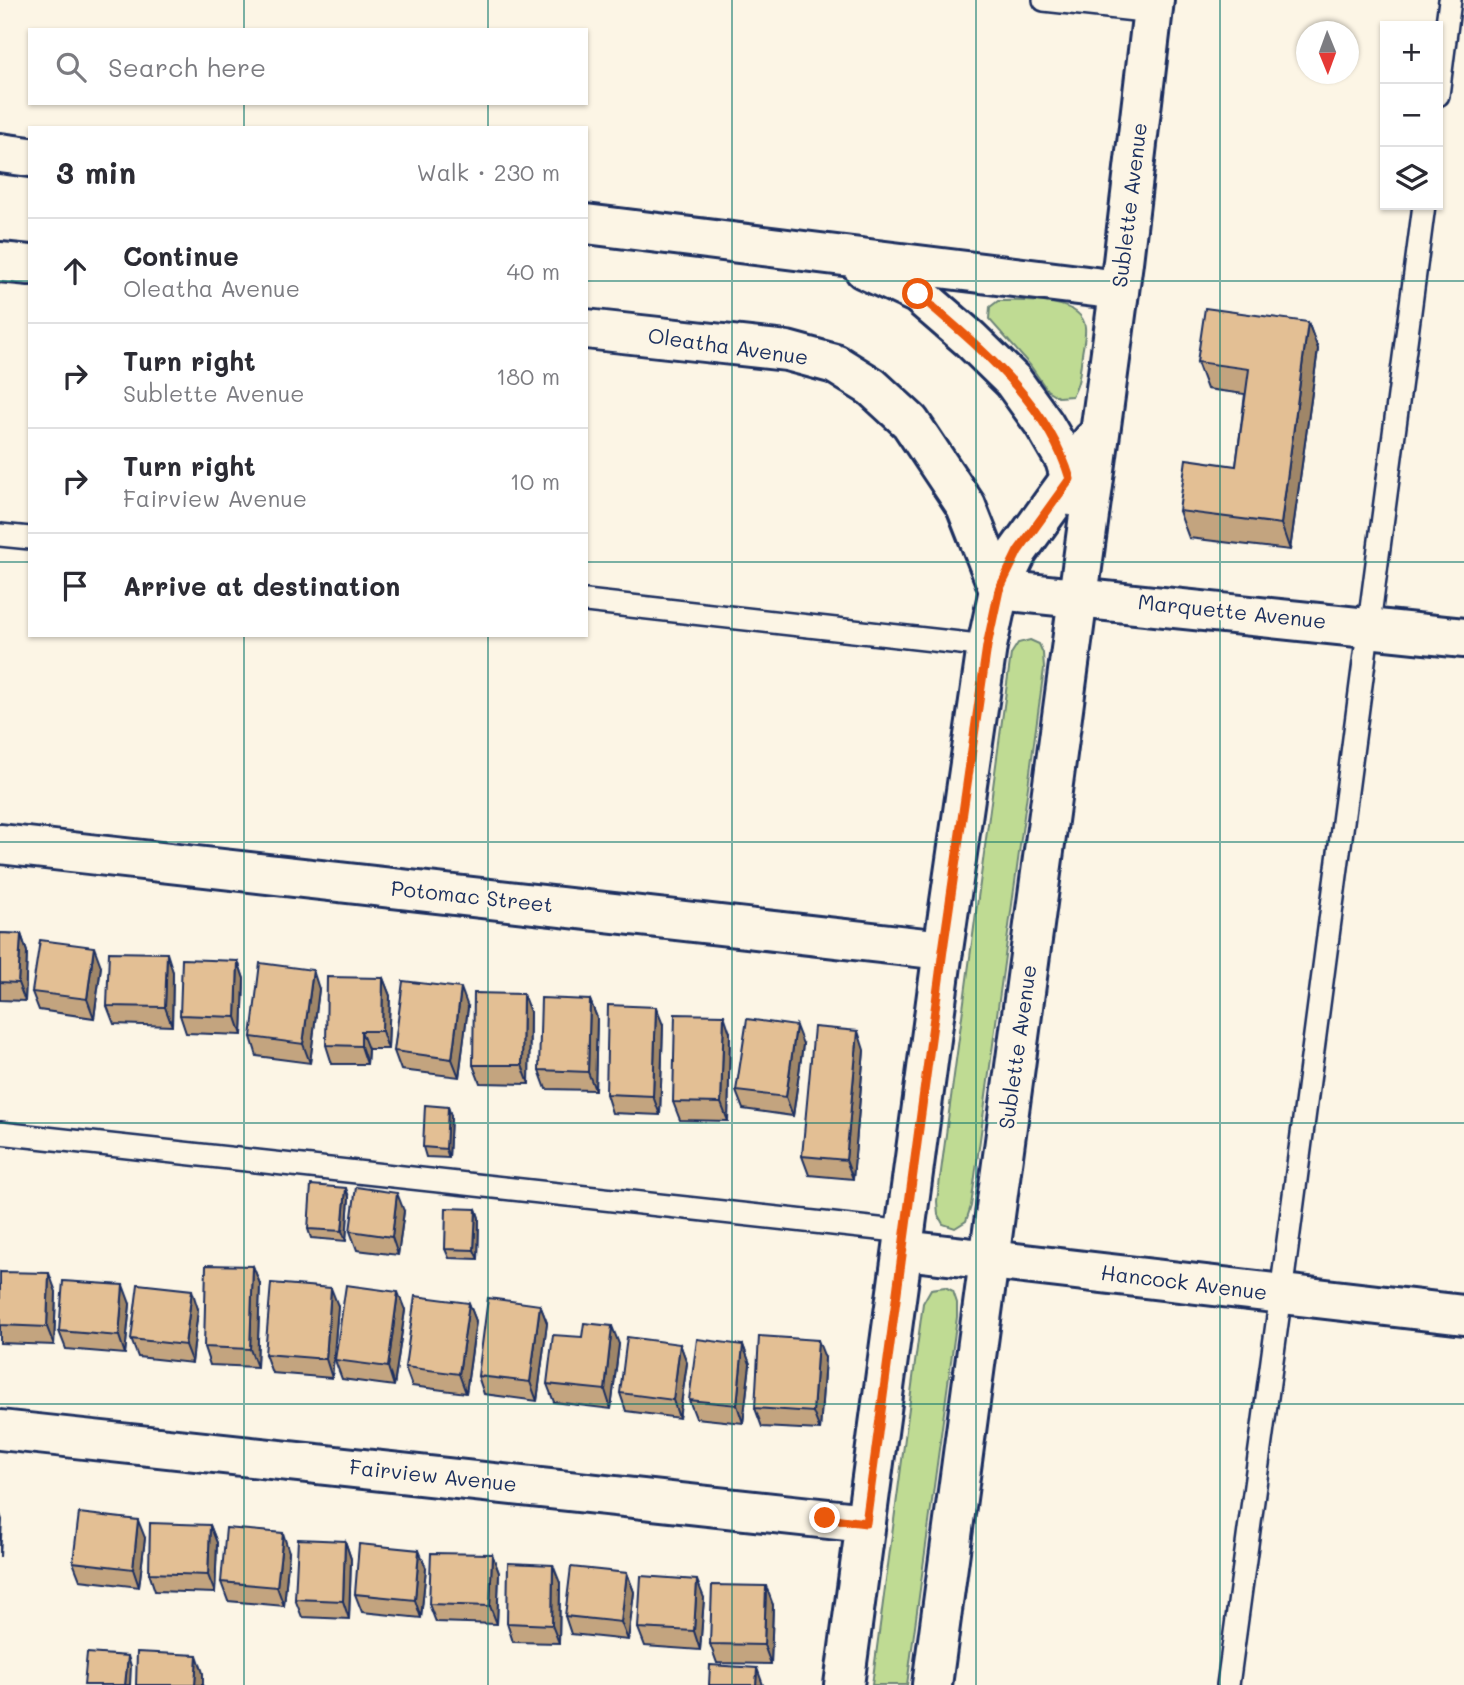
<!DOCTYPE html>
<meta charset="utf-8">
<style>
body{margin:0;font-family:Mali,sans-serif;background:#f2f2f3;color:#2b2b33}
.controls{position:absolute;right:21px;top:21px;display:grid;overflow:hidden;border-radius:0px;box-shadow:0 2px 5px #0004}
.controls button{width:63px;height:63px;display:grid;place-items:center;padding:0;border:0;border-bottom:2px solid #e1e1e2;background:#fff;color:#2b2b33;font:35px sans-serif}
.compass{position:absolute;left:1296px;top:21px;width:63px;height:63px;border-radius:50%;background:#fff;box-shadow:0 2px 5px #0004;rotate:179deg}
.stop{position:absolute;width:21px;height:21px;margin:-16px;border:5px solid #ea580c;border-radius:50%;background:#fff}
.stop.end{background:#ea580c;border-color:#fff;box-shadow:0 2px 7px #0008}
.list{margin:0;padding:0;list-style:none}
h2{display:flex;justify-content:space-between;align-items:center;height:91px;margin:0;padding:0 28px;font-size:30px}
h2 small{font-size:23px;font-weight:400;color:#7c7c81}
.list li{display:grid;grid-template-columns:46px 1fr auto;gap:21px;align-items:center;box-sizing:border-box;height:105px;padding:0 28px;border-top:2px solid #e1e1e2}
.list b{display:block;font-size:26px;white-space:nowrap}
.list p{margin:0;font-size:23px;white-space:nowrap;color:#7c7c81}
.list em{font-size:23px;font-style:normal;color:#7c7c81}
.icon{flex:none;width:38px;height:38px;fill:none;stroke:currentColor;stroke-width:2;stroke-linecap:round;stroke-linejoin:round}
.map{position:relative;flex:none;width:1464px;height:1685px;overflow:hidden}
.search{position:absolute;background:#fff;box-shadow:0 2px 5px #0004;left:28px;top:28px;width:560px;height:77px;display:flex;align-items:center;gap:18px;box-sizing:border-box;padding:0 24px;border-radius:0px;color:#7c7c81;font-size:26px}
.panel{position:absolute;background:#fff;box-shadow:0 2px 5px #0004;left:28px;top:126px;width:560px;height:511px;border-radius:0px}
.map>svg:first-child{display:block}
</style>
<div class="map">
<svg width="1464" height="1685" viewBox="0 0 1464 1685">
<rect width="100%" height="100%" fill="#fcf5e5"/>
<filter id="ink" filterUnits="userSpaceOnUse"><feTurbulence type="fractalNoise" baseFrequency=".0143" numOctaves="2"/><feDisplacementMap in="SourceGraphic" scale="14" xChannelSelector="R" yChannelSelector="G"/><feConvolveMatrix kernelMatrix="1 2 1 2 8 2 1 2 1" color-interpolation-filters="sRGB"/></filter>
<g filter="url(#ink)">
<!-- green -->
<g fill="#bfdb93" stroke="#6d8578" stroke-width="2">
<path d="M998,301C1021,301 1082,297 1085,327C1086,335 1083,346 1082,354C1080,369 1080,384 1072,396L1058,397L1047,390L1030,365L989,319L990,307Z"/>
<polygon points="1030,640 1039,644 1043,653 1044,669 971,1206 966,1221 955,1228 943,1224 938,1215 937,1201 1011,654 1018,643"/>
<polygon points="945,1287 953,1291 957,1303 957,1317 907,1685 872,1685 923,1303 931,1289"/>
</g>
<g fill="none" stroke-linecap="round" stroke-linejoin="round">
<defs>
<g id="service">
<polyline points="1044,0 1153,12"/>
<polyline points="1438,95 1450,0"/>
<polyline points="0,535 30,538"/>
<polyline points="586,601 987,646"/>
<polyline points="0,1133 906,1232"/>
<polyline points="1228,1685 1281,1294 1424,205"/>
</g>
<g id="minor">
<polyline points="0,153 30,157"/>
<polyline points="586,224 1119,290"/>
<polyline points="0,262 30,265"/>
<polyline points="864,269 918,294 970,339 1013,381 1044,424 1065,460 1076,497"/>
<polyline points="586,329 787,351 835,364 872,387 910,422 966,506 999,590 1464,638"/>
<polyline points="0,844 943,950"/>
<polyline points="904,1250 1464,1315"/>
<polyline points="0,1430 866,1523"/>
<polyline points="844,1685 943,950 987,646 999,590 1018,551 1070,479 1092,441"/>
<polyline points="932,1685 1123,262 1154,0"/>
</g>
</defs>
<!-- service casing -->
<use href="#service" stroke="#1b2f5e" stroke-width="26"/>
<!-- minor casing -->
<use href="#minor" stroke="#1b2f5e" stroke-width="44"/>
<!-- service -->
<use href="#service" stroke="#fcf5e5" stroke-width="21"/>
<!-- minor -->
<use href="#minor" stroke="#fcf5e5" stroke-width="38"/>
</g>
<!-- wall -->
<g fill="#c3a47f" stroke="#1b2f5e" stroke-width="2">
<polygon points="1308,322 1318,349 1290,550 1189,538 1179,511 1236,466 1245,394 1207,389 1197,362"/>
<polygon points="0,933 21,934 27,952 25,1001 0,1000"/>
<polygon points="238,961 244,979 242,1035 186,1033 180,1015"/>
<polygon points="101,966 94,1018 39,1010 32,992"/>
<polygon points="173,972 172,1026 114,1024 107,1006"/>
<polygon points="383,978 390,996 388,1049 368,1049 367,1064 332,1064 326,1045"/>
<polygon points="319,989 310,1063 257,1056 251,1037"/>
<polygon points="590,1000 597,1018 595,1090 546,1089 539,1070"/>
<polygon points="468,1007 459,1077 401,1070 394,1051"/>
<polygon points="530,1012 529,1084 480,1083 473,1065"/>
<polygon points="663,1025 660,1115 612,1113 606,1094"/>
<polygon points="730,1033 728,1121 680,1120 673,1102"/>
<polygon points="803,1044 793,1116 743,1109 736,1091"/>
<polygon points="864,1050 853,1179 809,1175 802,1156"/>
<polygon points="448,1107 451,1116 449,1158 426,1157 423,1147"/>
<polygon points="349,1197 346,1241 311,1238 308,1229"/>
<polygon points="476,1209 479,1218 478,1259 449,1258 445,1249"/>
<polygon points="404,1211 398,1255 357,1250 350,1231"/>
<polygon points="253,1266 260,1284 257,1367 210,1365 204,1347"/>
<polygon points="0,1272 56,1292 54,1345 0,1343"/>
<polygon points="469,1303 476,1321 466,1393 412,1386 405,1367"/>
<polygon points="130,1304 125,1354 66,1349 59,1331"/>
<polygon points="540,1305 547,1323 537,1401 484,1394 478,1376"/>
<polygon points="338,1306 332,1378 272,1373 265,1354"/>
<polygon points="198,1309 192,1363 138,1357 131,1339"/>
<polygon points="405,1310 394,1386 342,1379 335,1360"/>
<polygon points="582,1337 619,1344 611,1409 554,1402 547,1384"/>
<polygon points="680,1344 687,1363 679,1418 626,1411 620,1393"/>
<polygon points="743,1345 750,1364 743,1423 696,1418 689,1400"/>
<polygon points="825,1358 820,1430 762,1427 755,1408"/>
<polygon points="210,1525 217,1543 215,1593 155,1591 149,1573"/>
<polygon points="145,1538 139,1587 80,1580 73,1562"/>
<polygon points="345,1541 351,1559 349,1619 302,1617 295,1599"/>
<polygon points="289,1552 284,1606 228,1601 221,1582"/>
<polygon points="492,1554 499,1573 497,1624 436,1622 429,1604"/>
<polygon points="426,1568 421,1618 362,1612 355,1594"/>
<polygon points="627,1573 634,1592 628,1640 571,1634 565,1616"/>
<polygon points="560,1583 559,1643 513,1642 507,1623"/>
<polygon points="704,1598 700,1650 645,1646 638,1628"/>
<polygon points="773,1605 771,1664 717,1663 710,1644"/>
</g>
<!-- shaded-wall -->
<g fill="#9f8668" stroke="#1b2f5e" stroke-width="2">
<polygon points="1308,322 1318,349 1290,550 1281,524"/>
<polygon points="21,934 27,952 25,1001 18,983"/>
<polygon points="94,947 101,966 94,1018 87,999"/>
<polygon points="167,953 173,972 172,1026 165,1007"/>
<polygon points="238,961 244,979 242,1035 236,1017"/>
<polygon points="313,970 319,989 310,1063 303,1044"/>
<polygon points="383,978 390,996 388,1049 382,1031"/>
<polygon points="461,988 468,1007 459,1077 452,1059"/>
<polygon points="523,994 530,1012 529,1084 522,1065"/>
<polygon points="590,1000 597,1018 595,1090 588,1072"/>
<polygon points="656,1007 663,1025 660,1115 653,1096"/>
<polygon points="724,1015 730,1033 728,1121 721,1103"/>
<polygon points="796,1026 803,1044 793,1116 786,1097"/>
<polygon points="361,1031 368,1049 367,1064 361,1046"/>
<polygon points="858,1031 864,1050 853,1179 846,1160"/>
<polygon points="448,1107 451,1116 449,1158 446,1149"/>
<polygon points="346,1188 349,1197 346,1241 342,1231"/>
<polygon points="397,1193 404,1211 398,1255 392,1237"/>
<polygon points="476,1209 479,1218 478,1259 474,1250"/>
<polygon points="253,1266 260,1284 257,1367 250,1349"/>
<polygon points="49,1273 56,1292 54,1345 47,1327"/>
<polygon points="123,1285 130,1304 125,1354 119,1336"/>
<polygon points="331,1288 338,1306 332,1378 326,1359"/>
<polygon points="192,1290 198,1309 192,1363 185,1345"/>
<polygon points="398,1292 405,1310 394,1386 388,1367"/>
<polygon points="469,1303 476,1321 466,1393 459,1374"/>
<polygon points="540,1305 547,1323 537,1401 530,1382"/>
<polygon points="612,1326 619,1344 611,1409 605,1390"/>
<polygon points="818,1340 825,1358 820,1430 813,1412"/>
<polygon points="680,1344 687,1363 679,1418 673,1400"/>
<polygon points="743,1345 750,1364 743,1423 737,1405"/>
<polygon points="0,1514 2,1520 0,1557"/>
<polygon points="138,1520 145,1538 139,1587 133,1569"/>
<polygon points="210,1525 217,1543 215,1593 208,1575"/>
<polygon points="283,1533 289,1552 284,1606 277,1587"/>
<polygon points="345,1541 351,1559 349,1619 343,1601"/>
<polygon points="419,1550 426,1568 421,1618 415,1600"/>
<polygon points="492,1554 499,1573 497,1624 490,1606"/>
<polygon points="553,1565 560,1583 559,1643 552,1625"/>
<polygon points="627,1573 634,1592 628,1640 621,1622"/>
<polygon points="697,1580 704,1598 700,1650 694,1631"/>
<polygon points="766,1586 773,1605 771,1664 764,1645"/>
<polygon points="197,1655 203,1673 203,1685 195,1685"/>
<polygon points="128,1656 131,1666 130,1685 125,1685"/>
<polygon points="757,1668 763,1685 756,1685"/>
</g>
<!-- building -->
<g fill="#e3bf94" stroke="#1b2f5e" stroke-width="2">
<polygon points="1205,308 1308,322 1281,524 1179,511 1186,459 1236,466 1249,369 1197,362"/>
<polygon points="0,933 21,934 18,983 0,982"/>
<polygon points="40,940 94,947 87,999 32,992"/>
<polygon points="109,952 167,953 165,1007 107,1006"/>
<polygon points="182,959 238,961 236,1017 180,1015"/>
<polygon points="260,963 313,970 303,1044 251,1037"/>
<polygon points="327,977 383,978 382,1031 361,1031 361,1046 326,1045"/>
<polygon points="403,981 461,988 452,1059 394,1051"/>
<polygon points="474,993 523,994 522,1065 473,1065"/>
<polygon points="541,998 590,1000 588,1072 539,1070"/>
<polygon points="608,1005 656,1007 653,1096 606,1094"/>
<polygon points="675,1014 724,1015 721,1103 673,1102"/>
<polygon points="747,1019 796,1026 786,1097 736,1091"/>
<polygon points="814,1027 858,1031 846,1160 802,1156"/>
<polygon points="425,1105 448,1107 446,1149 423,1147"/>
<polygon points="311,1185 346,1188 342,1231 308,1229"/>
<polygon points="356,1187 397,1193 392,1237 350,1231"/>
<polygon points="446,1208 476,1209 474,1250 445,1249"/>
<polygon points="206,1265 253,1266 250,1349 204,1347"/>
<polygon points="0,1272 49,1273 47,1327 0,1325"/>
<polygon points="63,1281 123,1285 119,1336 59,1331"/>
<polygon points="271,1283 331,1288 326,1359 265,1354"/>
<polygon points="138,1284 192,1290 185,1345 131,1339"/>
<polygon points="346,1285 398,1292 388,1367 335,1360"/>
<polygon points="415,1296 469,1303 459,1374 405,1367"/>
<polygon points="488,1298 540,1305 530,1382 478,1376"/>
<polygon points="584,1323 612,1326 605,1390 547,1384 553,1335 582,1337"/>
<polygon points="759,1336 818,1340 813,1412 755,1408"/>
<polygon points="627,1337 680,1344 673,1400 620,1393"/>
<polygon points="697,1339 743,1345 737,1405 689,1400"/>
<polygon points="79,1513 138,1520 133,1569 73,1562"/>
<polygon points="150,1523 210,1525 208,1575 149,1573"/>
<polygon points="226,1528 283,1533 277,1587 221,1582"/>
<polygon points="298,1539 345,1541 343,1601 295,1599"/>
<polygon points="359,1544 419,1550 415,1600 355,1594"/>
<polygon points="431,1553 492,1554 490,1606 429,1604"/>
<polygon points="508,1563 553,1565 552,1625 507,1623"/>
<polygon points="571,1567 627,1573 621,1622 565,1616"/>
<polygon points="641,1576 697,1580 694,1631 638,1628"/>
<polygon points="712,1585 766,1586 764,1645 710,1644"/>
<polygon points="137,1652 197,1655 195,1685 136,1685"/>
<polygon points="87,1653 128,1656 125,1685 84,1685"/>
<polygon points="710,1665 757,1668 756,1685 709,1685"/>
</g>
</g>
<g fill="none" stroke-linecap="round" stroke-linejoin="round" filter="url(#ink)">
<!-- route -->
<path stroke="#ea580c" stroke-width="9" d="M825,1518L866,1523L943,950L987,646L999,590L1018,551L1070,479C1047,400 977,346 918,294"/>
</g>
<!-- grid -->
<path fill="none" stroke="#0f766e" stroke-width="2" stroke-opacity="0.55" d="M244,0V30M488,0V30M732,0V1685M976,0V1685M1220,0V1685M244,103V128M488,103V128M0,281H30M586,281H1464M0,562H30M586,562H1464M244,635V1685M488,635V1685M0,842H1464M0,1123H1464M0,1404H1464"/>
<g text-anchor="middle" stroke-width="5" stroke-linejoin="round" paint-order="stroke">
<!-- street labels -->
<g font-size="21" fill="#1b2f5e" stroke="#fcf5e5">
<text transform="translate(1130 205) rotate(-83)" y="7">Sublette Avenue</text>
<text transform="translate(728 347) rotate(8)" y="7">Oleatha Avenue</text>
<text transform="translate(1232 612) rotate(6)" y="7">Marquette Avenue</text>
<text transform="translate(472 897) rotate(6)" y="7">Potomac Street</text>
<text transform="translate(1018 1047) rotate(-82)" y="7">Sublette Avenue</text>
<text transform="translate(1184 1283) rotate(7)" y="7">Hancock Avenue</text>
<text transform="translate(433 1476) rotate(6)" y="7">Fairview Avenue</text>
</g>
</g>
</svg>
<div class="controls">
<button>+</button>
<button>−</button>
<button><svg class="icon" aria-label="layers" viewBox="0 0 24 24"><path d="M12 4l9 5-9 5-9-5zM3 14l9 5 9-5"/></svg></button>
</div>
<svg class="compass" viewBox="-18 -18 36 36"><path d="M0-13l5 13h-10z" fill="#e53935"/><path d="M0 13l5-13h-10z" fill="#7c7c81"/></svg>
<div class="stop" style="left:918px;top:294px"></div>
<div class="stop end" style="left:825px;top:1518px"></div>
<div class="search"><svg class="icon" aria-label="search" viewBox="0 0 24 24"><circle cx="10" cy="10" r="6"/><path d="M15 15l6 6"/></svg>Search here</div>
<section class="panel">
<h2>3 min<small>Walk · 230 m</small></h2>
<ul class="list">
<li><svg class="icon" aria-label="ahead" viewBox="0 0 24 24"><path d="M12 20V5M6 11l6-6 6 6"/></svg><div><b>Continue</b><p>Oleatha Avenue</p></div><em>40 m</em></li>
<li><svg class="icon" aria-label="right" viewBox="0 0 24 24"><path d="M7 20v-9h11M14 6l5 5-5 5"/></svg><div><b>Turn right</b><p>Sublette Avenue</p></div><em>180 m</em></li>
<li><svg class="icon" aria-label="right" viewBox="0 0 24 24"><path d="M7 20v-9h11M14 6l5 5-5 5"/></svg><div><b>Turn right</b><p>Fairview Avenue</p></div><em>10 m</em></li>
<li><svg class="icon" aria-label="arrive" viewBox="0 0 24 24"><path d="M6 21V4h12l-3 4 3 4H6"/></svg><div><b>Arrive at destination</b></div></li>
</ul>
</section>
</div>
